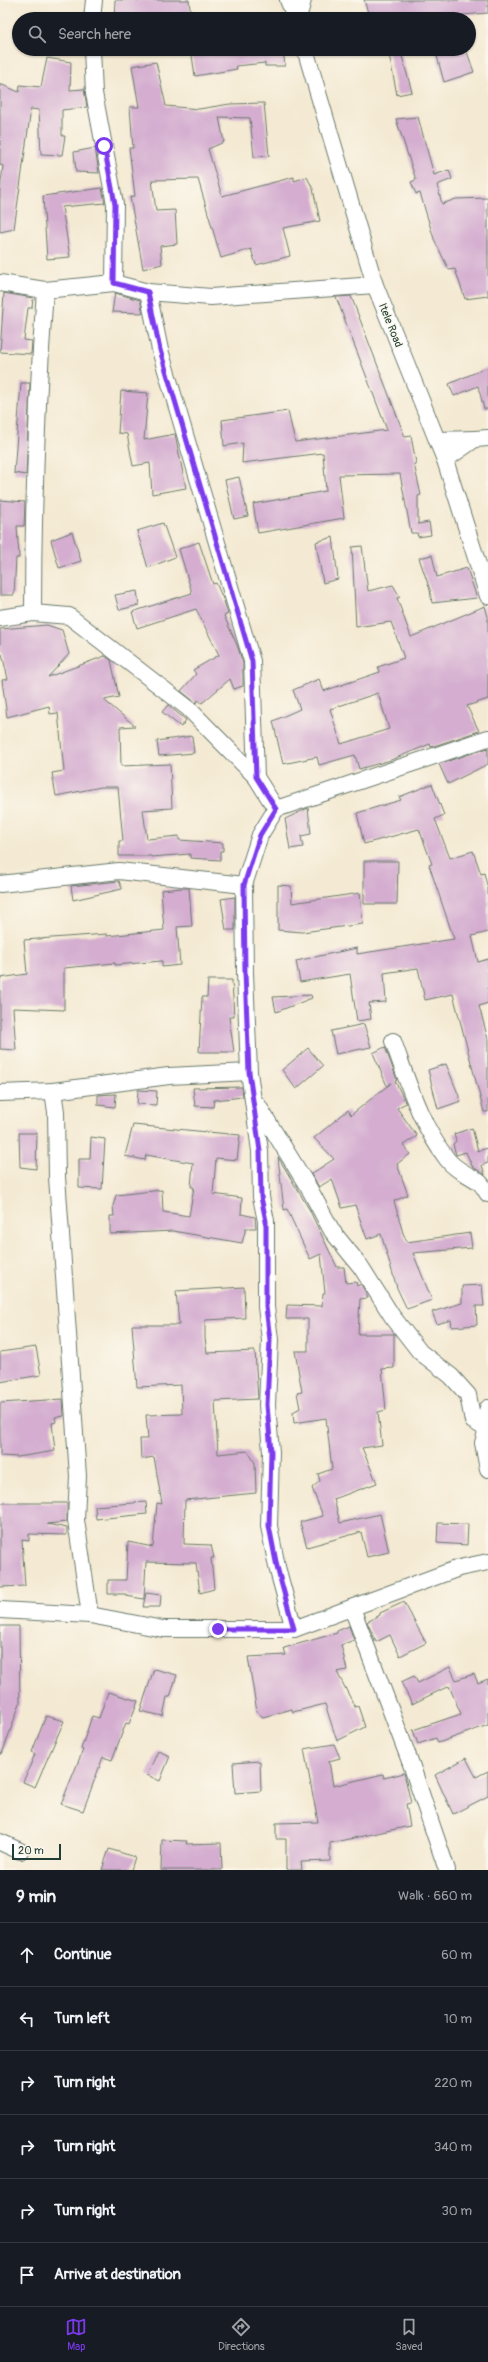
<!DOCTYPE html>
<meta charset="utf-8">
<style>
body{margin:0;font-family:Pangolin,sans-serif;background:#242831;color:#f1f3f6}
.scale{position:absolute;left:12px;bottom:10px;width:49px;box-sizing:border-box;padding-left:4px;border:2px solid #1f3d34;border-top:0;font-size:11px;line-height:14px;white-space:nowrap;color:#1f3d34;-webkit-text-stroke:3px #fbf7ec;paint-order:stroke}
.stop{position:absolute;width:12px;height:12px;margin:-9px;border:3px solid #7c3aed;border-radius:50%;background:#fff}
.stop.end{background:#7c3aed;border-color:#fff;box-shadow:0 1px 4px #0008}
.list{margin:0;padding:0;list-style:none}
h2{display:flex;justify-content:space-between;align-items:center;height:52px;margin:0;padding:0 16px;font-size:17px}
h2 small{font-size:13px;font-weight:400;color:#9ea1a6}
.list li{display:grid;grid-template-columns:26px 1fr auto;gap:12px;align-items:center;box-sizing:border-box;height:64px;padding:0 16px;border-top:1px solid #363941}
.list b{display:block;font-size:15px;white-space:nowrap}
.list em{font-size:13px;font-style:normal;color:#9ea1a6}
.icon{flex:none;width:22px;height:22px;fill:none;stroke:currentColor;stroke-width:2;stroke-linecap:round;stroke-linejoin:round}
.map{position:relative;flex:none;width:488px;height:1870px;overflow:hidden}
.search{position:absolute;background:#171b24;box-shadow:0 1px 3px #0004;left:12px;right:12px;top:12px;height:44px;display:flex;align-items:center;gap:10px;box-sizing:border-box;padding:0 14px;border-radius:22px;color:#9ea1a6;font-size:15px}
.sheet{height:436px;background:#171b24}
nav{display:flex;justify-content:space-around;align-items:center;box-sizing:border-box;height:56px;border-top:1px solid #363941;background:#171b24;font-size:11px;color:#9ea1a6}
nav a{display:grid;justify-items:center;gap:2px}
nav .on{color:#7c3aed}
.map>svg:first-child{display:block}
</style>
<div class="map">
<svg width="488" height="1870" viewBox="0 0 488 1870">
<rect width="100%" height="100%" fill="#fbf7ec"/>
<filter id="ink" filterUnits="userSpaceOnUse"><feTurbulence type="fractalNoise" baseFrequency=".025" numOctaves="2"/><feDisplacementMap in="SourceGraphic" scale="8" xChannelSelector="R" yChannelSelector="G"/><feConvolveMatrix kernelMatrix="1 2 1 2 8 2 1 2 1" color-interpolation-filters="sRGB"/></filter>
<filter id="wash" filterUnits="userSpaceOnUse"><feTurbulence type="fractalNoise" baseFrequency=".012" numOctaves="4" result="noise"/><feDisplacementMap in="SourceGraphic" scale="16" xChannelSelector="R" yChannelSelector="G"/><feGaussianBlur stdDeviation="0.9" result="paint"/><feColorMatrix in="noise" values="0 0 0 0 0 0 0 0 0 0 0 0 0 0 0 0 0 1.4 0 .05"/><feComposite in="paint" operator="in"/></filter>
<g filter="url(#wash)">
<rect width="100%" height="100%" fill="#f4ead3"/>
<g id="blocks">
<!-- building -->
<g fill="#d4add0" fill-rule="evenodd">
<polygon points="115,0 189,0 191,19 114,19"/>
<polygon points="364,0 488,0 488,13 462,15 462,19 370,19"/>
<polygon points="191,49 283,49 285,66 265,66 265,63 236,66 237,69 195,76"/>
<polygon points="388,49 400,49 412,92 397,95"/>
<polygon points="435,49 466,49 474,72 444,82"/>
<polygon points="47,58 71,62 70,90 84,89 87,107 62,110 62,136 65,136 62,155 41,154 39,110 31,109 14,229 0,232 0,190 3,166 0,165 0,84 19,92 20,85 41,87"/>
<polygon points="156,62 166,106 199,109 230,104 264,103 269,156 254,157 250,118 219,117 224,142 208,149 222,196 294,177 294,181 307,177 313,189 320,221 283,228 290,256 256,265 251,249 221,258 198,179 152,180 156,211 175,210 177,244 160,246 162,264 143,269 130,197 135,196 129,148 133,148 130,107 139,107 132,66"/>
<polygon points="418,117 434,175 449,170 452,179 437,185 442,204 456,199 488,198 488,296 465,299 455,269 449,270 434,239 420,193 416,194 411,182 416,180 396,119"/>
<polygon points="95,148 99,173 76,172 74,152"/>
<polygon points="102,188 105,203 62,207 70,257 47,259 43,196"/>
<polygon points="4,293 33,298 32,308 28,308 24,340 32,341 31,354 0,352"/>
<polygon points="115,293 140,300 143,313 112,312"/>
<polygon points="351,296 405,437 411,436 416,463 414,464 421,495 418,496 418,524 429,522 431,535 418,537 417,533 411,533 400,474 339,475 344,518 258,533 253,504 326,491 323,453 242,463 243,443 224,446 222,420 288,411 295,442 387,430 336,297"/>
<polygon points="488,367 488,409 484,409 478,386 454,396 449,384"/>
<polygon points="21,383 30,383 26,475 14,473"/>
<polygon points="121,391 148,393 144,440 175,434 186,488 152,494 150,463 133,466 127,434 118,433"/>
<polygon points="239,477 248,516 234,519 225,480"/>
<polygon points="0,500 25,502 24,526 17,526 19,558 16,558 14,595 0,595"/>
<polygon points="163,523 175,557 148,568 137,531"/>
<polygon points="72,532 81,561 59,568 51,540"/>
<polygon points="333,537 338,579 323,583 316,542"/>
<polygon points="199,542 213,584 216,583 224,601 228,614 224,616 237,645 243,663 243,686 234,689 230,679 202,703 198,700 196,703 181,691 196,674 193,670 219,655 196,609 137,628 132,612 192,593 179,549"/>
<path d="M362,546L368,591L393,585L400,597L397,598L411,637L485,606L488,617V699L467,706L479,731L431,747L430,744L391,760L359,769L355,755L319,765L317,757L283,764L273,721L300,709L293,690L319,679L324,691L380,672L378,667L404,658L391,622L356,627L352,547ZM378,693L389,729L341,744L330,709Z"/>
<polygon points="432,555 437,577 467,568 477,598 432,603 430,590 419,558"/>
<polygon points="137,591 139,605 119,610 115,595"/>
<polygon points="47,625 62,630 69,654 48,677 105,656 111,660 119,697 104,700 135,726 120,727 121,766 170,764 172,808 143,810 147,839 179,836 179,840 223,843 223,851 220,851 220,860 190,858 190,854 151,857 151,856 119,856 119,841 123,841 118,787 101,787 56,796 52,773 64,771 58,713 50,714 49,706 7,717 2,680 8,679 2,654 0,654 0,629"/>
<polygon points="168,705 186,720 181,727 162,712"/>
<polygon points="192,736 194,753 159,756 157,741"/>
<polygon points="488,748 488,764 448,784 439,764"/>
<polygon points="432,784 444,815 435,819 450,858 473,851 481,874 484,873 488,889 488,932 472,936 478,962 488,959 488,1003 479,1006 488,1039 488,1112 484,1112 453,994 425,1000 418,968 384,973 386,1002 369,1003 371,1019 357,1021 350,974 300,982 296,961 357,948 357,954 454,939 429,865 432,864 419,829 364,844 357,813 401,800 399,797"/>
<polygon points="308,808 311,834 301,836 303,847 290,849 285,819"/>
<polygon points="364,861 398,861 397,904 364,904"/>
<polygon points="119,881 122,889 73,900 71,886"/>
<polygon points="278,885 291,886 292,903 360,893 363,924 302,932 278,930"/>
<polygon points="183,888 189,888 192,926 177,927 180,965 162,967 162,961 115,965 115,963 64,968 64,1010 13,1008 16,1050 0,1049 0,978 27,974 24,940 107,934 107,936 164,930 161,890"/>
<polygon points="235,897 235,930 226,930 221,899"/>
<polygon points="208,980 232,980 234,1017 229,1017 234,1052 199,1052 202,997 207,997"/>
<polygon points="311,995 312,998 276,1012 273,997"/>
<polygon points="364,1024 371,1047 336,1054 331,1031"/>
<polygon points="385,1047 397,1080 395,1081 406,1103 397,1108 417,1136 403,1145 410,1154 397,1164 408,1195 394,1201 403,1233 407,1242 470,1233 472,1248 413,1253 432,1300 407,1309 397,1288 381,1234 367,1239 355,1205 342,1208 332,1179 319,1187 311,1174 334,1159 314,1138 348,1110 351,1115 391,1083 387,1086 373,1053"/>
<polygon points="308,1048 323,1066 296,1089 282,1070"/>
<polygon points="446,1064 461,1101 438,1109 428,1070"/>
<polygon points="242,1087 243,1097 214,1100 213,1107 195,1106 193,1088"/>
<polygon points="138,1090 157,1091 156,1105 137,1104"/>
<polygon points="116,1094 115,1107 98,1105 98,1095"/>
<polygon points="133,1125 240,1135 237,1160 216,1158 213,1194 242,1198 241,1214 255,1217 256,1228 246,1228 242,1243 173,1231 110,1234 110,1216 114,1216 113,1206 116,1195 162,1190 163,1212 189,1216 194,1187 191,1187 193,1163 146,1155 145,1160 125,1156"/>
<polygon points="472,1128 478,1151 488,1148 488,1163 482,1165 485,1175 472,1166 466,1152 456,1155 453,1144 456,1141 454,1134"/>
<polygon points="19,1133 37,1133 36,1169 20,1167"/>
<polygon points="91,1137 105,1139 102,1189 79,1188 79,1159 90,1159"/>
<polygon points="278,1157 309,1209 337,1267 344,1267 346,1283 356,1282 357,1286 361,1284 365,1291 368,1298 360,1299 358,1334 394,1334 394,1368 382,1369 386,1410 378,1412 382,1445 362,1448 377,1483 334,1499 340,1523 380,1514 389,1552 367,1557 361,1532 307,1547 300,1522 323,1516 312,1488 320,1481 318,1474 332,1469 326,1418 294,1423 293,1412 300,1408 297,1393 302,1392 295,1351 308,1351 308,1319 286,1319 287,1305 322,1306 323,1293 325,1293 321,1254 310,1259 287,1209 284,1210"/>
<polygon points="482,1285 484,1306 476,1306 477,1325 452,1327 451,1320 437,1324 432,1312 462,1303 462,1286"/>
<polygon points="244,1287 245,1318 205,1320 205,1338 207,1353 255,1351 258,1399 215,1401 218,1454 248,1451 255,1463 256,1493 185,1500 184,1544 211,1545 214,1558 211,1558 214,1589 200,1593 196,1563 146,1562 144,1599 126,1596 126,1594 108,1594 108,1580 126,1580 128,1542 153,1547 157,1503 162,1504 154,1457 141,1459 140,1439 148,1439 146,1415 182,1414 181,1385 137,1387 132,1325 179,1325 176,1291"/>
<polygon points="36,1347 41,1375 0,1382 0,1352"/>
<polygon points="63,1399 64,1416 55,1417 56,1422 52,1423 55,1451 18,1457 0,1456 0,1403"/>
<polygon points="146,1502 147,1514 96,1519 95,1506"/>
<polygon points="0,1503 67,1503 67,1522 47,1524 67,1528 67,1535 29,1534 29,1541 22,1540 25,1586 0,1587"/>
<polygon points="438,1523 468,1524 467,1545 437,1543"/>
<polygon points="146,1593 161,1595 160,1607 143,1607"/>
<polygon points="404,1602 426,1643 400,1656 390,1635 376,1642 367,1622 380,1615 380,1613"/>
<polygon points="0,1626 19,1626 20,1703 2,1754 0,1754"/>
<polygon points="349,1626 354,1640 341,1645 347,1670 337,1672 355,1707 358,1706 365,1727 337,1741 325,1704 293,1712 292,1709 263,1717 257,1712 248,1657 286,1655 284,1648 337,1633 337,1631"/>
<polygon points="450,1667 456,1680 474,1674 478,1683 488,1679 488,1725 438,1743 436,1738 418,1744 413,1730 461,1714 449,1686 412,1704 401,1682 414,1676 418,1683"/>
<polygon points="154,1669 177,1675 170,1697 167,1697 163,1716 140,1711"/>
<polygon points="108,1692 138,1701 129,1724 126,1723 112,1760 103,1757 83,1811 61,1804 83,1750 81,1749 92,1716 99,1718"/>
<polygon points="46,1716 64,1721 35,1787 23,1782 35,1754 32,1752"/>
<polygon points="334,1744 340,1758 329,1761 333,1786 383,1774 384,1778 404,1773 411,1803 406,1804 410,1826 330,1843 330,1861 301,1862 302,1870 286,1870 286,1839 276,1839 276,1823 318,1822 304,1749"/>
<polygon points="158,1751 170,1756 160,1781 147,1775"/>
<polygon points="466,1758 476,1777 488,1771 488,1796 453,1814 435,1775"/>
<polygon points="260,1761 261,1791 235,1793 233,1763"/>
<polygon points="162,1840 187,1841 186,1844 221,1843 222,1870 161,1870"/>
<polygon points="109,1849 135,1857 131,1870 102,1870"/>
</g>
</g>
</g>
<g filter="url(#ink)">
<use href="#blocks" fill-opacity="0" stroke="#6a7a6c" stroke-width="1"/>
<g fill="none" stroke-linecap="round" stroke-linejoin="round">
<defs>
<g id="minor">
<polyline points="288,0 296,19"/>
<polyline points="92,19 94,0"/>
<polyline points="298,19 303,0"/>
<polyline points="92,49 94,93 115,204 114,283"/>
<polyline points="305,49 375,285 445,460 488,596"/>
<polyline points="0,283 45,290 114,283 148,292 211,297 375,285"/>
<polyline points="148,292 160,350 252,661 256,777"/>
<polyline points="437,440 475,439"/>
<polyline points="445,460 475,439 488,438"/>
<path d="M33,613C33,505 37,398 45,290"/>
<polyline points="0,618 33,613 69,616 188,708 256,777 276,809"/>
<polyline points="0,884 119,871 244,885"/>
<path d="M393,1041C408,1082 420,1124 447,1159C456,1171 467,1173 479,1182C483,1185 485,1190 488,1194"/>
<polyline points="0,1093 53,1091"/>
<polyline points="257,1104 310,1190 332,1231 361,1267 392,1316 420,1352 451,1376 468,1395 473,1421 487,1429 483,1443 488,1469"/>
<polyline points="487,1429 486,1415 488,1408"/>
<polyline points="352,1608 411,1764 447,1870"/>
<polyline points="0,1610 90,1615 163,1629 294,1629 459,1568 488,1562"/>
<polyline points="90,1615 76,1520 78,1476 57,1177 56,1112 53,1091 169,1076 249,1072"/>
<polyline points="294,1629 277,1567 269,1526 271,1452 267,1405 270,1340 266,1307 266,1221 261,1197 260,1151 249,1072 245,973 244,885 260,835 276,809 488,738"/>
<polyline points="0,1842 20,1851"/>
</g>
</defs>
<!-- minor casing -->
<use href="#minor" stroke="#6a7a6c" stroke-width="18"/>
<!-- minor -->
<use href="#minor" stroke="#fff" stroke-width="16"/>
</g>
</g>
<g fill="none" stroke-linecap="round" stroke-linejoin="round" filter="url(#ink)">
<!-- route -->
<polyline stroke="#7c3aed" stroke-width="5" points="104,146 115,204 114,283 148,292 160,350 252,661 256,777 276,809 260,835 244,885 245,973 249,1072 260,1151 261,1197 266,1221 266,1307 270,1340 267,1405 271,1452 269,1526 277,1567 294,1629 218,1629"/>
</g>
<g text-anchor="middle" stroke-width="3" stroke-linejoin="round" paint-order="stroke">
<!-- street labels -->
<g font-size="11" fill="#1f3d34" stroke="#fbf7ec">
<text transform="translate(391 325) rotate(68)" y="4">Itele Road</text>
</g>
</g>
</svg>
<div class="scale">20 m</div>
<div class="stop" style="left:104px;top:146px"></div>
<div class="stop end" style="left:218px;top:1629px"></div>
<div class="search"><svg class="icon" aria-label="search" viewBox="0 0 24 24"><circle cx="10" cy="10" r="6"/><path d="M15 15l6 6"/></svg>Search here</div>
</div>
<section class="sheet">
<h2>9 min<small>Walk · 660 m</small></h2>
<ul class="list">
<li><svg class="icon" aria-label="ahead" viewBox="0 0 24 24"><path d="M12 20V5M6 11l6-6 6 6"/></svg><div><b>Continue</b></div><em>60 m</em></li>
<li><svg class="icon" aria-label="left" viewBox="0 0 24 24"><path d="M17 20v-9H6M10 6l-5 5 5 5"/></svg><div><b>Turn left</b></div><em>10 m</em></li>
<li><svg class="icon" aria-label="right" viewBox="0 0 24 24"><path d="M7 20v-9h11M14 6l5 5-5 5"/></svg><div><b>Turn right</b></div><em>220 m</em></li>
<li><svg class="icon" aria-label="right" viewBox="0 0 24 24"><path d="M7 20v-9h11M14 6l5 5-5 5"/></svg><div><b>Turn right</b></div><em>340 m</em></li>
<li><svg class="icon" aria-label="right" viewBox="0 0 24 24"><path d="M7 20v-9h11M14 6l5 5-5 5"/></svg><div><b>Turn right</b></div><em>30 m</em></li>
<li><svg class="icon" aria-label="arrive" viewBox="0 0 24 24"><path d="M6 21V4h12l-3 4 3 4H6"/></svg><div><b>Arrive at destination</b></div></li>
</ul>
</section>
<nav>
<a class="on"><svg class="icon" aria-label="map" viewBox="0 0 24 24"><path d="M3 6l6-2 6 2 6-2v14l-6 2-6-2-6 2zM9 4v14M15 6v14"/></svg>Map</a>
<a><svg class="icon" aria-label="directions" viewBox="0 0 24 24"><path d="M12 3l9 9-9 9-9-9zM9 14v-3h6M13 9l2 2-2 2"/></svg>Directions</a>
<a><svg class="icon" aria-label="saved" viewBox="0 0 24 24"><path d="M7 4h10v16l-5-4-5 4z"/></svg>Saved</a>
</nav>
